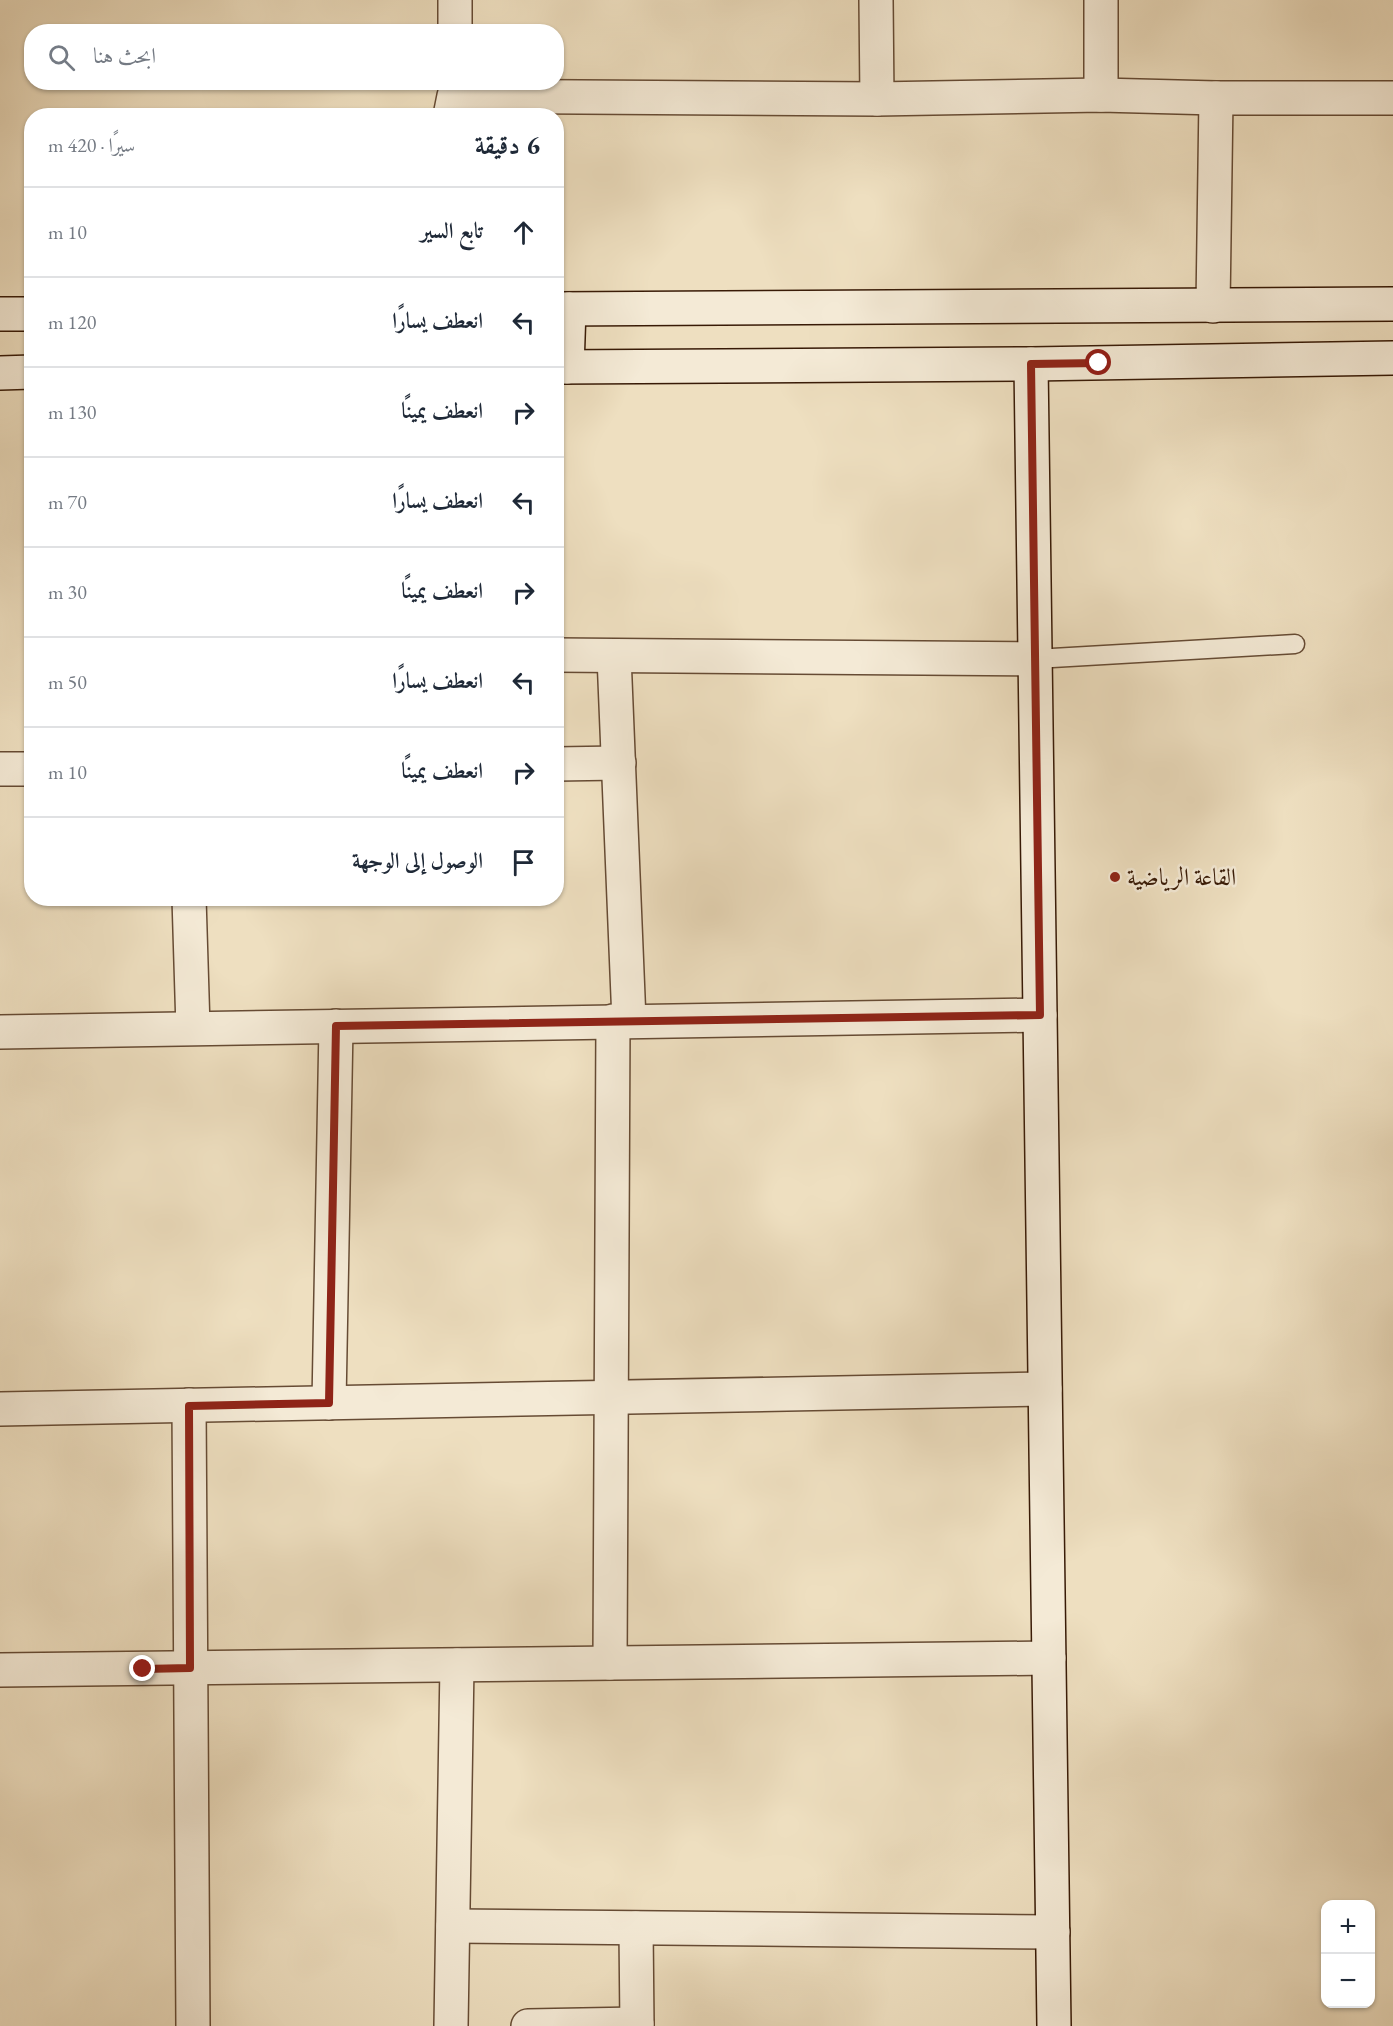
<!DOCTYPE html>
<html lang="ar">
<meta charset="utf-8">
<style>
body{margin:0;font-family:"EB Garamond",Amiri,serif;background:#f2f2f3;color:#1f2937;direction:rtl}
.controls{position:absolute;right:18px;bottom:18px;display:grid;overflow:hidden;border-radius:12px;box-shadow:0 2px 4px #0004}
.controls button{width:54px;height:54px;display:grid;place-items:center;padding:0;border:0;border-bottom:2px solid #e0e1e3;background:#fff;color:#1f2937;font:30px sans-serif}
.stop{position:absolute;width:18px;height:18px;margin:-14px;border:4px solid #8f2418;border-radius:50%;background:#fff}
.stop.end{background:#8f2418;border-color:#fff;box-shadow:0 2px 6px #0008}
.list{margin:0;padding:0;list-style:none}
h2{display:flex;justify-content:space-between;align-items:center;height:78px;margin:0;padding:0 24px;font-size:26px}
h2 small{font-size:20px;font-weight:400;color:#747a83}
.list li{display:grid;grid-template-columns:39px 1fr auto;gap:18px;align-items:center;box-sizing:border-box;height:90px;padding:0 24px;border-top:2px solid #e0e1e3}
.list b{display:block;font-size:22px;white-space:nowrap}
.list em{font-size:20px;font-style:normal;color:#747a83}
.icon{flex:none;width:33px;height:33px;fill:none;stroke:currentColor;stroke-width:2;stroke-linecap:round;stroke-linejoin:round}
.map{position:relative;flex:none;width:1393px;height:2026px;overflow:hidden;direction:ltr}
.search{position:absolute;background:#fff;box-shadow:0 2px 4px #0004;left:24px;top:24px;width:540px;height:66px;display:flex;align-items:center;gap:15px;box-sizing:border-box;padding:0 21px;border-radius:24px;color:#747a83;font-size:22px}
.panel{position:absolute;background:#fff;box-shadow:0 2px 4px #0004;left:24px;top:108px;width:540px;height:798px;border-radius:24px;direction:rtl}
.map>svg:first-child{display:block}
</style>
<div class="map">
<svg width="1393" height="2026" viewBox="0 0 1393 2026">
<rect width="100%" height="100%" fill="#eedfc0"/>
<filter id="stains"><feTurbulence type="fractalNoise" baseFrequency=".00333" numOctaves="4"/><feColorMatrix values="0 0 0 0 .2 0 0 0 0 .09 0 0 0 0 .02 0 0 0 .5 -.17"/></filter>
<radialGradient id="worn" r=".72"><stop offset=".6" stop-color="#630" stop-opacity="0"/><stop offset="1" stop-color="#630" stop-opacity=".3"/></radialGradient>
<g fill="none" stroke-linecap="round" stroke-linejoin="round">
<defs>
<polyline id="lane" points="1035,659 1295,644"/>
<g id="street">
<polyline points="876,0 877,99"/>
<polyline points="1101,0 1101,95"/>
<polyline points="455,32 455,0"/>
<polyline points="450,116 454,96 877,99 1101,95 1216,98 1393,98"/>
<polyline points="1213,306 1216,98"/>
<polyline points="556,655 1035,659"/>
<polyline points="614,656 629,1021"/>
<polyline points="556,764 619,763"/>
<polyline points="0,769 32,769"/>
<polyline points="189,898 193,1028"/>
<polyline points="0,1032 1040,1015"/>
<polyline points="329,1403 336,1026"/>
<polyline points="189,1405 193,2026"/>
<polyline points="0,1409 1045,1389"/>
<polyline points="610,1663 613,1021"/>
<polyline points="0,1670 1049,1658"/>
<polyline points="453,1926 1053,1932"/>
<polyline points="636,1928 637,2026"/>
<polyline points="451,2026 457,1665"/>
<polyline points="528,2026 637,2024"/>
</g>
<g id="secondary">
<polyline points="556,309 1393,304"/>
<polyline points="0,314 32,314"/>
<polyline points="1031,364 1054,2026"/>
<polyline points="556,367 1031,364 1393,358"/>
<polyline points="567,367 569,309"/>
<polyline points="0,373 32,372"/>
</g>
</defs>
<!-- lane casing -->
<use href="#lane" stroke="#664b34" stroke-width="21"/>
<!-- street casing -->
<use href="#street" stroke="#664b34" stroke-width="36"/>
<!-- secondary casing -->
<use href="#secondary" stroke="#381a06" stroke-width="36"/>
<!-- lane -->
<use href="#lane" stroke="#f4ead6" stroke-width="18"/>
<!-- street -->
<use href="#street" stroke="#f4ead6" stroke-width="33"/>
<!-- secondary -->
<use href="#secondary" stroke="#f4ead6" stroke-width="33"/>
</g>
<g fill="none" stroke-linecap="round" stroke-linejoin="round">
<!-- route -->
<polyline stroke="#8f2418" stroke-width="8" points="143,1669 190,1668 189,1406 329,1403 336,1026 1040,1015 1031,364 1099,363"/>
</g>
<!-- markers -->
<circle fill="#8f2418" stroke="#f4ead6" stroke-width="2" cx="1115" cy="877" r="6"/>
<g text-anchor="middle" stroke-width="5" stroke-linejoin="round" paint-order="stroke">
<!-- poi labels -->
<g font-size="24" fill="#381a06" stroke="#f4ead6" text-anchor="start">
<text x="1127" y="885">القاعة الرياضية</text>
</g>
</g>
<rect width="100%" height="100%" filter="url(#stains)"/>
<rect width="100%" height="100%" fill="url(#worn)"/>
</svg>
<div class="controls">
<button>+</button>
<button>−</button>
</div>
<div class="stop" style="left:1099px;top:363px"></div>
<div class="stop end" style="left:143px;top:1669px"></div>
<div class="search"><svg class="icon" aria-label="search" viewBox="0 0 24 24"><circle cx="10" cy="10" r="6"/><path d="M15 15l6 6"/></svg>ابحث هنا</div>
<section class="panel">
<h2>6 دقيقة<small>سيرًا · 420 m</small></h2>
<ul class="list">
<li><svg class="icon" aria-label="ahead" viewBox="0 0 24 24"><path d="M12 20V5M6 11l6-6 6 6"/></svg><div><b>تابع السير</b></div><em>10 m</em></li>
<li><svg class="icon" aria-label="left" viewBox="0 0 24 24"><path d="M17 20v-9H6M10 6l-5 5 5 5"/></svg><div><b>انعطف يسارًا</b></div><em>120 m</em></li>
<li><svg class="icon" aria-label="right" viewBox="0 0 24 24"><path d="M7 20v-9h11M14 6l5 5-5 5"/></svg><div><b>انعطف يمينًا</b></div><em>130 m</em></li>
<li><svg class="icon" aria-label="left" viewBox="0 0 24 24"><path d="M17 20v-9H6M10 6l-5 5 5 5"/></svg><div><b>انعطف يسارًا</b></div><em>70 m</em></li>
<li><svg class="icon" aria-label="right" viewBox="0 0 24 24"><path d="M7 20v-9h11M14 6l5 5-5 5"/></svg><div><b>انعطف يمينًا</b></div><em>30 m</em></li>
<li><svg class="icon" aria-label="left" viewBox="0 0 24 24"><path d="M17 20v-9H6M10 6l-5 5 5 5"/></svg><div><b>انعطف يسارًا</b></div><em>50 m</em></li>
<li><svg class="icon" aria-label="right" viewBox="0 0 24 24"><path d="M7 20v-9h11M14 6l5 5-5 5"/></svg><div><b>انعطف يمينًا</b></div><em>10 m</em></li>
<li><svg class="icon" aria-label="arrive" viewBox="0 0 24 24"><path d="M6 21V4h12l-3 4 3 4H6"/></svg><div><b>الوصول إلى الوجهة</b></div></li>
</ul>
</section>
</div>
